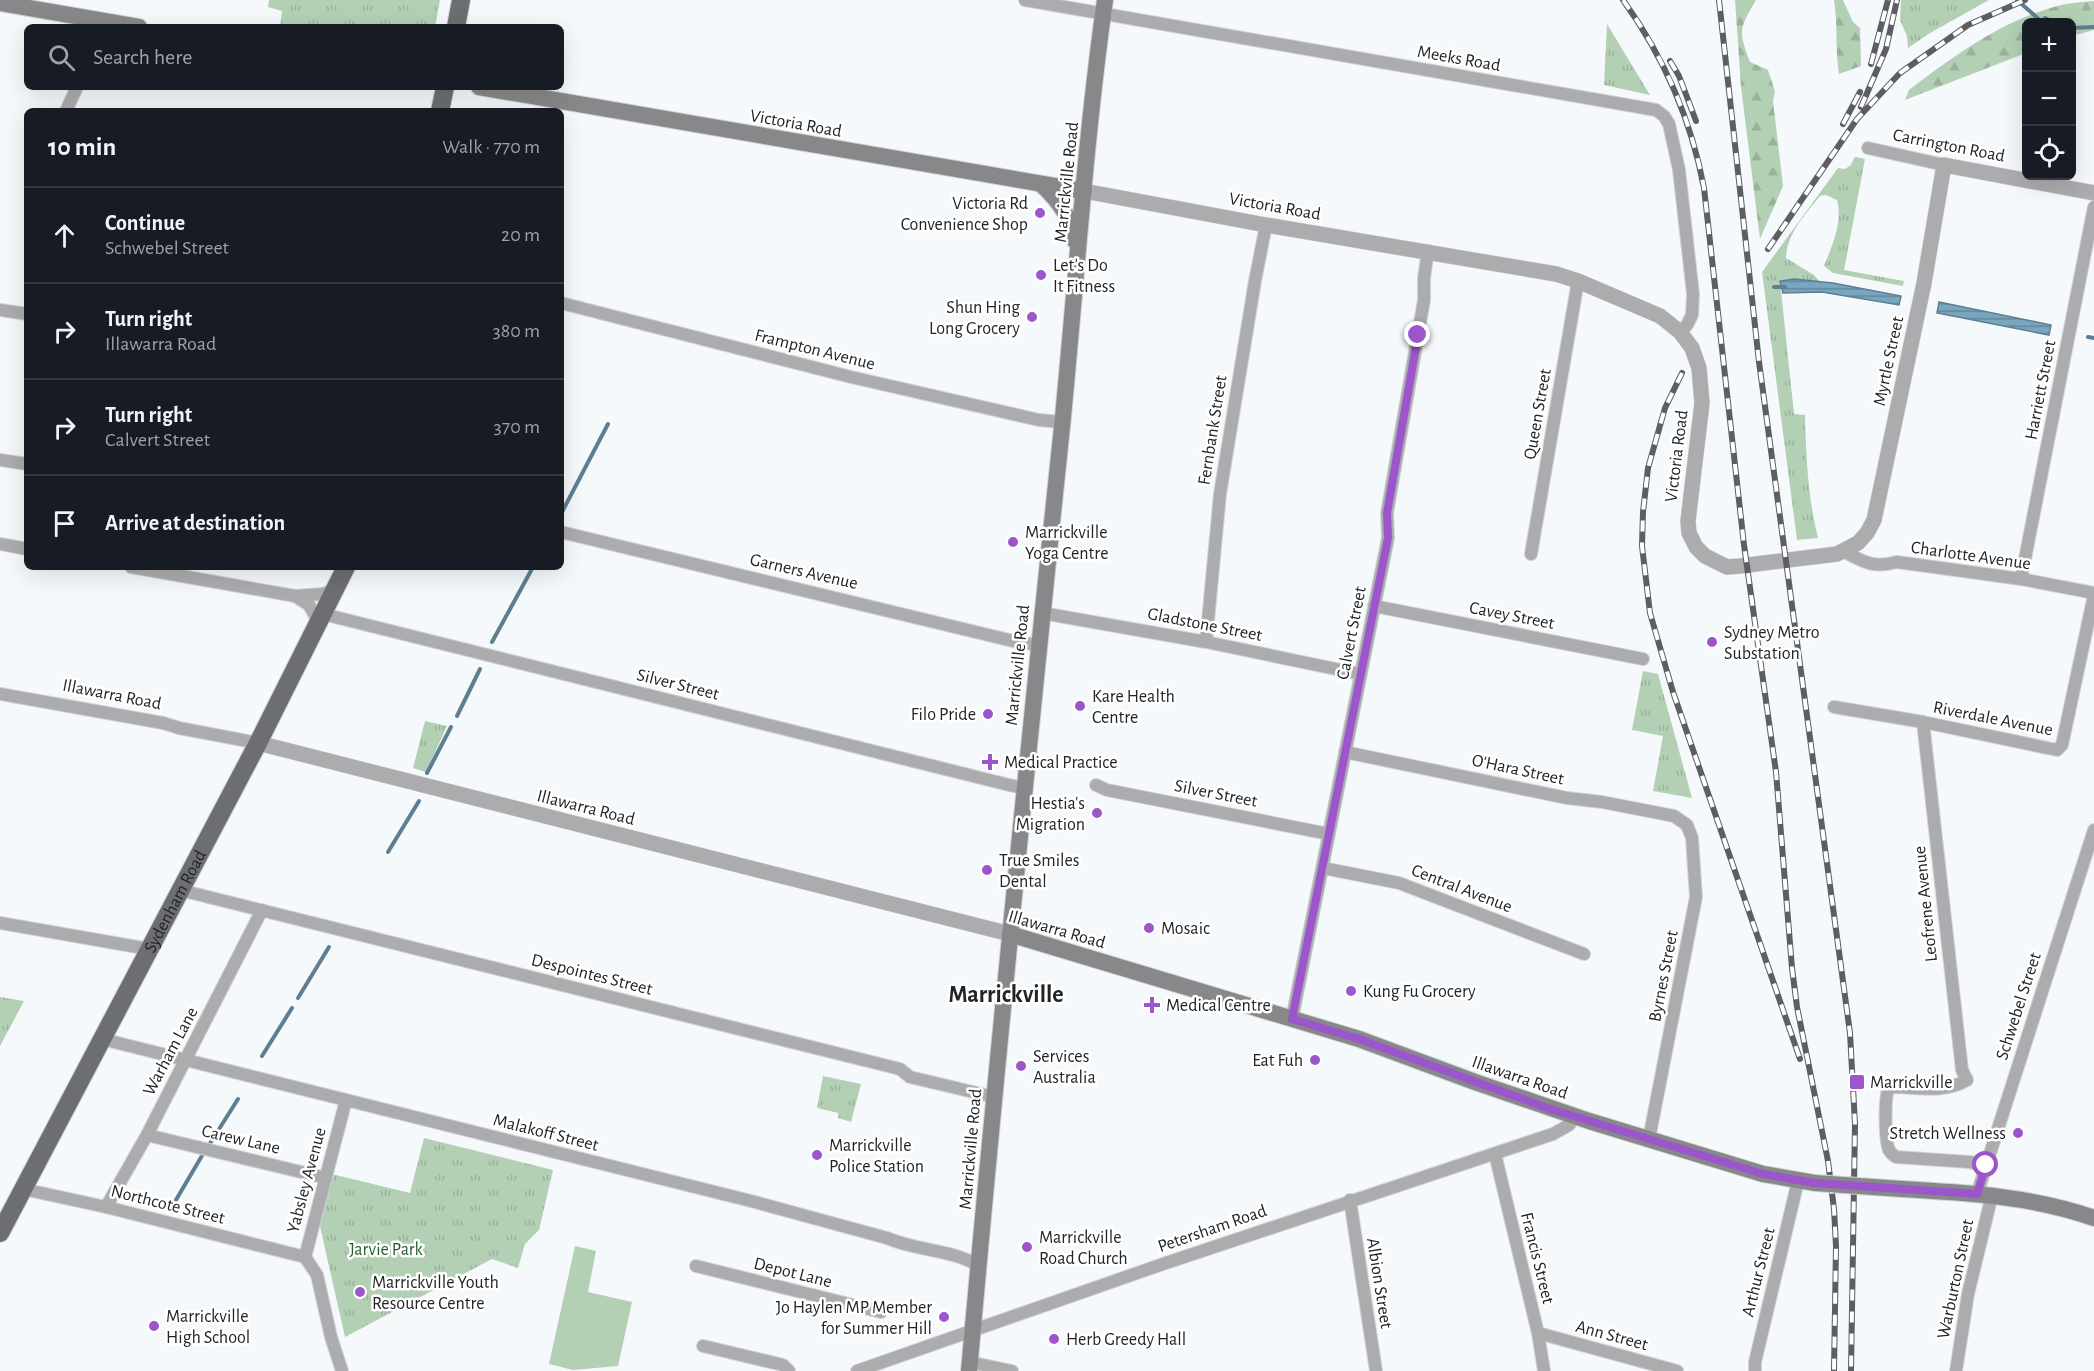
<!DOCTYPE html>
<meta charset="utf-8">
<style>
body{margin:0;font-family:"Alegreya Sans",sans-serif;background:#242831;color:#f1f3f6}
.controls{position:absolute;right:18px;top:18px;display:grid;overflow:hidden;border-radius:9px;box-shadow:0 6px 24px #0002}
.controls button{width:54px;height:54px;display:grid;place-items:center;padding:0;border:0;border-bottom:2px solid #363941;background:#171b24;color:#f1f3f6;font:30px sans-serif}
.stop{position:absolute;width:18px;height:18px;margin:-14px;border:4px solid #9c56cb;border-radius:50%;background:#fff}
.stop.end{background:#9c56cb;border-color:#fff;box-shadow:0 2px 6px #0008}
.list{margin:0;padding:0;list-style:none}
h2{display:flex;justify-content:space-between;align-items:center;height:78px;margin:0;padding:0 24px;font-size:26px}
h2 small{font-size:20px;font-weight:400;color:#9ea1a6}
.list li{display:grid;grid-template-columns:39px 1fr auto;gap:18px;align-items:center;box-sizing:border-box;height:96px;padding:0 24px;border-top:2px solid #363941}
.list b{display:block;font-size:22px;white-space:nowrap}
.list p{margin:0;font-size:20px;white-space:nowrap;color:#9ea1a6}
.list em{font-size:20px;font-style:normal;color:#9ea1a6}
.icon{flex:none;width:33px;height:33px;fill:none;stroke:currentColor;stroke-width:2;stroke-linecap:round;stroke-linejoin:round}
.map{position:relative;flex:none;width:2094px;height:1371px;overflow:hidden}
.search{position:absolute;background:#171b24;box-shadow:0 6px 24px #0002;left:24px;top:24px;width:540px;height:66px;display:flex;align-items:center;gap:15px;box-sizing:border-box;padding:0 21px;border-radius:9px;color:#9ea1a6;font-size:22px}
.panel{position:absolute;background:#171b24;box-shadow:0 6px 24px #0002;left:24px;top:108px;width:540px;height:462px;border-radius:9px}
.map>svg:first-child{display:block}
</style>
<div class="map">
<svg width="2094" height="1371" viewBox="0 0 2094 1371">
<defs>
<pattern id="grass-tufts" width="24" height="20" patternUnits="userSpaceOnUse" patternTransform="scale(1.5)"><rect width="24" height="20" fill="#b3d0b5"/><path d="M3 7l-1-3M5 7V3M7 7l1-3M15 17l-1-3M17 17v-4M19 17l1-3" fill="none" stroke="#9ab29c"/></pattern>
<pattern id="forest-firs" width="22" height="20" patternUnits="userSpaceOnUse" patternTransform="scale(1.5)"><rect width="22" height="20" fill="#b3d0b5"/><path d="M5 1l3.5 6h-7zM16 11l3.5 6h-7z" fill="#9ab29c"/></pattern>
<pattern id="water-rules" width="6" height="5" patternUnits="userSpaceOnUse" patternTransform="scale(1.5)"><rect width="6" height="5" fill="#78a6bf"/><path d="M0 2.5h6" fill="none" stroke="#62879b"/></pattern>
</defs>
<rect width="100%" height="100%" fill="#f5f9fc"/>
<!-- grass -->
<g fill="url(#grass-tufts)">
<polygon points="269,0 440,0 435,27 280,27 282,11 268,7"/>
<polygon points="1901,0 1989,0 1930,33 1908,48 1907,36 1900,20"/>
<polygon points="1607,24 1650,95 1604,85"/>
<path d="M1856,157L1865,159L1844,270L1904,281L1903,286L1833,273L1824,266C1832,246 1843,222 1837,200L1826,195L1820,196C1805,215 1787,233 1786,258L1814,275L1820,282L1794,279L1780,281L1794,414L1805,415C1806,457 1808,498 1818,538L1797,540L1762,272L1838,168L1845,169L1851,165L1854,158Z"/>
<polygon points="1643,671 1658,674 1692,798 1653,791 1663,736 1632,730"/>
<polygon points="425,721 447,726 426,772 413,768"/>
<polygon points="0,997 24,1001 0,1046"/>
<polygon points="823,1076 861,1084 851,1122 838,1118 838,1113 817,1108"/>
<polygon points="424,1138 553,1170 539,1230 525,1244 518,1268 492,1259 345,1337 319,1222 332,1174 410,1193"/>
</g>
<!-- forest -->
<g fill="url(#forest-firs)">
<path d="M1735,0H1756C1739,29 1738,30 1750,62L1768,70L1775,91L1773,101L1783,186L1760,239L1741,87Z"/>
<path d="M1834,0H1843L1853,22L1860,28L1861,66L1839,74C1835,50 1838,25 1834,0Z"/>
<path d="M2094,1V30L2072,36V22H2026V53L1905,100L1909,90C1955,55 2000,22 2057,6C2069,3 2082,2 2094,1Z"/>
</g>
<!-- garden -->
<g fill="#b3d0b5">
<polygon points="575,1246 596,1251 588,1292 632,1302 618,1366 573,1370 549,1364"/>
<polygon points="432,1258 440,1288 385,1302 378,1272"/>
</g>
<!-- water -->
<g fill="url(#water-rules)" stroke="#5e7f91" stroke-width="1.5">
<polygon points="1794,279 1833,283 1901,296 1899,305 1822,292 1783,293 1780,281"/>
<polygon points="1939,302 2051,325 2049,335 1937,313"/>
</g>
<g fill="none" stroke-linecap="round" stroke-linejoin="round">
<!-- stream -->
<g stroke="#5e7f91" stroke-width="4">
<polyline points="2017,0 2042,22"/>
<polyline points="2045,18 2053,22"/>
<polyline points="2072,28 2094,27"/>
<polyline points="1774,287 1785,287"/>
<polyline points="2088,337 2094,338"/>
<polyline points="561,514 608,424"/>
<polyline points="492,642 533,567"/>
<polyline points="457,716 480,669"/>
<polyline points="427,773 451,727"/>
<polyline points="388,852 419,801"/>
<polyline points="298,998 329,947"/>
<polyline points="262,1056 292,1008"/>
<polyline points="209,1145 238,1099"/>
<polyline points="173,1205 203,1154"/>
</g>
<defs>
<g id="minor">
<polyline points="1025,0 1656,110 1664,116 1669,124 1679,170 1693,294 1692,315 1687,325 1680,332"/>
<polyline points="66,111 77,87"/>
<polyline points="1868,148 1944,165"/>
<polyline points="561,303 851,377 1039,420 1062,422"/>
<polyline points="0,310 27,314"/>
<polyline points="0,460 27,464"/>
<polyline points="561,532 1017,642 1040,645"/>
<polyline points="0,544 27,549"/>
<path d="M1845,552C1865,563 1874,568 1897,562L2021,579L2094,593"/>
<polyline points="1531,554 1578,281"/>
<polyline points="131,567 295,596 323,594 335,590"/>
<polyline points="2021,579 2094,207"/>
<polyline points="295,596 309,605 319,623"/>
<polyline points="1374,606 1643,659"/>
<polyline points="1042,613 1206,642 1360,674"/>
<polyline points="323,614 1009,785 1024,788"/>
<polyline points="1206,642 1220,494 1255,281 1266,225"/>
<polyline points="0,694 163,723 179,728 258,743"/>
<polyline points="1834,707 1923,722 2057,750 2062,745 2094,595"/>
<path d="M1923,722L1962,1070L1967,1080C1945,1093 1920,1088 1896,1087L1889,1088C1884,1096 1885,1141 1889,1150C1891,1154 1892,1154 1896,1157L1969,1162L1986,1165"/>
<polyline points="1345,752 1567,798 1602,802 1674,816 1687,825 1692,838 1696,897 1649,1139"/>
<polyline points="1096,785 1107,790 1329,834"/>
<polyline points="1323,868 1399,883 1584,954"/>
<polyline points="180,890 900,1069 910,1077 994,1097"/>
<polyline points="0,923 149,949"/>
<polyline points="1292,1019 1388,538 1387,513 1424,300 1424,278 1428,251"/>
<path d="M102,1039L755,1202L887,1238C916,1251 952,1249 979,1266"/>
<polyline points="147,1135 326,1178"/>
<polyline points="1495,1154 1538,1333 1544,1371"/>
<polyline points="23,1189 106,1207 305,1257"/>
<polyline points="1977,1194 2094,830"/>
<polyline points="1350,1200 1376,1371"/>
<polyline points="106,1207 147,1135 262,910"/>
<polyline points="305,1257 346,1100"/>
<polyline points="305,1257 317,1275 331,1337 342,1371"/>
<polyline points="696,1266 881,1312"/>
<polyline points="1538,1333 1677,1371"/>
<polyline points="703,1346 783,1365 789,1371"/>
<polyline points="969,1362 1012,1371"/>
<polyline points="857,1371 1163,1264 1553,1134 1569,1125 1575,1117"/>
<polyline points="1755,1371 1755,1362 1798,1181"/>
<polyline points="1956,1371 1968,1294 1992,1195"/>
</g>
<g id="tertiary">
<polyline points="1084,191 1266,225 1556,274 1578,281 1660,316 1680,332 1692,348 1699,368 1702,403 1688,521 1689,533 1696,547 1705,556 1727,567 1740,566 1837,554 1858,543 1867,533 1874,520 1878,501 1924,283 1944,165 2094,193"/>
<polyline points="258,743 1010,934"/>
</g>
<g id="secondary">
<polyline points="0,3 139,27"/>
<polyline points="479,87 1084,191"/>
<path d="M1042,185C1058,200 1072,218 1075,241"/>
<polyline points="1010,934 1359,1039 1475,1082 1589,1121 1763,1174 1815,1183"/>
<path d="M1902,1189C1967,1193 2032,1196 2094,1218"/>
<path d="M969,1371C997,1056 1029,742 1062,427C1076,285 1085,141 1105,0"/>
</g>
<g id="primary">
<polyline points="456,27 461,0"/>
<polyline points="440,111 445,87"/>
<path id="s1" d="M0,1233L258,743L346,567"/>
</g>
</defs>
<!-- minor casing -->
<use href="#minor" stroke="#cfd3d5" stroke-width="14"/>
<!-- tertiary casing -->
<use href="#tertiary" stroke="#cfd3d5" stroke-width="16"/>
<!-- secondary casing -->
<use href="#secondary" stroke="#cfd3d5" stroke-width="18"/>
<!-- primary casing -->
<use href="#primary" stroke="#cfd3d5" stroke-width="20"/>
<!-- minor -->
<use href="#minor" stroke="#acacae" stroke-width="12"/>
<!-- tertiary -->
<use href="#tertiary" stroke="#acacae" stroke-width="15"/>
<!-- secondary -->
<use href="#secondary" stroke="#88888b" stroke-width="16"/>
<!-- primary -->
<use href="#primary" stroke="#6d6e71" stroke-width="18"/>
<defs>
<g id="rail">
<path d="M1623,0C1664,57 1691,119 1704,188L1744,545L1776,772L1792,968L1797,1007L1828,1161L1834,1209L1836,1246L1834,1371"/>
<polyline points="1719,0 1759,362 1850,1033 1855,1124 1851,1371"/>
<polyline points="1670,61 1679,76 1696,121"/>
<polyline points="1871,64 1888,0"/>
<polyline points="1861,107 1886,49 1897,0"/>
<polyline points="1843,124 1860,92"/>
<polyline points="1768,249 1857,119 1900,73 1968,25 2025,0"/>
<polyline points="1682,373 1665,408 1648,468 1643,512 1642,546 1650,613 1673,692 1800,1059"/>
</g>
</defs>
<!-- rail casing -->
<use href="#rail" stroke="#5c5e61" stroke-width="6"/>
<!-- rail -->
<use href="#rail" stroke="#fff" stroke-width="4" stroke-dasharray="11" stroke-linecap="butt"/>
<defs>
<polyline id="secondary-bridge" points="1815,1183 1902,1189"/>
</defs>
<!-- secondary-bridge casing -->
<use href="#secondary-bridge" stroke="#cfd3d5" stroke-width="18" stroke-linecap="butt"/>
<!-- secondary-bridge -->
<use href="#secondary-bridge" stroke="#88888b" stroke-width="16"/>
</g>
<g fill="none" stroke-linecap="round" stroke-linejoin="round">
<!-- route -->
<polyline stroke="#9c56cb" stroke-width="8" points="1418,335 1387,513 1388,538 1292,1019 1359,1039 1547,1108 1763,1174 1815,1183 1977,1194 1986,1165"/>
</g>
<!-- markers -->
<g fill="#9c56cb" stroke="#fff" stroke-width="2">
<circle cx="1040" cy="213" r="6"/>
<circle cx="1041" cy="275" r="6"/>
<circle cx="1032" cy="317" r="6"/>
<circle cx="1013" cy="542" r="6"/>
<circle cx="1712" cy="642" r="6"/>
<circle cx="1080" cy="706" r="6"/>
<circle cx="988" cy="714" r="6"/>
<path d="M987 753h6v6h6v6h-6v6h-6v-6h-6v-6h6z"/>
<circle cx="1097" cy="813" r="6"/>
<circle cx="987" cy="870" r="6"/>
<circle cx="1149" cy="928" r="6"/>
<circle cx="1351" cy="991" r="6"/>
<path d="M1149 996h6v6h6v6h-6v6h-6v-6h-6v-6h6z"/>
<circle cx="1315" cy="1060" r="6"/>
<circle cx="1021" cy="1066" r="6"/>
<rect x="1849" y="1074" width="16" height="16" rx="3"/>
<circle cx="2018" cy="1133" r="6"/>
<circle cx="817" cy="1155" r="6"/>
<circle cx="1027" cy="1247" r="6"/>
<circle cx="360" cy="1292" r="6"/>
<circle cx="944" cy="1317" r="6"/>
<circle cx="154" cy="1326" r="6"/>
<circle cx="1054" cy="1339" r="6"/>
</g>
<g text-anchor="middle" stroke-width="5" stroke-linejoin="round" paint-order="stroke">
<!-- street labels -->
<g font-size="18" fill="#232426" stroke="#fff">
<text transform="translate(1459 58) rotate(10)" y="6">Meeks Road</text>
<text transform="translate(796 123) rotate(10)" y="6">Victoria Road</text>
<text transform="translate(1949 145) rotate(11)" y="6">Carrington Road</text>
<text transform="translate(1066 182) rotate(-84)" y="6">Marrickville Road</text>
<text transform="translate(1275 206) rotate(10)" y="6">Victoria Road</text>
<text transform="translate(815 349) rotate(14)" y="6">Frampton Avenue</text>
<text transform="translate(1888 361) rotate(-78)" y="6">Myrtle Street</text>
<text transform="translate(2040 390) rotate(-79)" y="6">Harriett Street</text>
<text transform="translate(1537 414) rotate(-80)" y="6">Queen Street</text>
<text transform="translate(1212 430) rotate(-81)" y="6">Fernbank Street</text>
<text transform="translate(1676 456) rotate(-83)" y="6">Victoria Road</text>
<text transform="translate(1971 555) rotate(8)" y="6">Charlotte Avenue</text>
<text transform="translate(804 571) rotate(13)" y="6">Garners Avenue</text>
<text transform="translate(1512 615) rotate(11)" y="6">Cavey Street</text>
<text transform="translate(1205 624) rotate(11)" y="6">Gladstone Street</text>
<text transform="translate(1351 633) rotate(-79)" y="6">Calvert Street</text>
<text transform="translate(1017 665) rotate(-84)" y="6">Marrickville Road</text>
<text transform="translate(678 684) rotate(14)" y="6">Silver Street</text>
<text transform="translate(112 694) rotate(11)" y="6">Illawarra Road</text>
<text transform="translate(1993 718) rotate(11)" y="6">Riverdale Avenue</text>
<text transform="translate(1518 769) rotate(12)" y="6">O'Hara Street</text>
<text transform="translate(1216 793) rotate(11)" y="6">Silver Street</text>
<text transform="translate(586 807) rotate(14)" y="6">Illawarra Road</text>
<text transform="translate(1462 888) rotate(21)" y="6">Central Avenue</text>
<text dy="6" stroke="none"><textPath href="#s1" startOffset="375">Sydenham Road</textPath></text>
<text transform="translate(1925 904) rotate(-96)" y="6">Leofrene Avenue</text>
<text transform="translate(1057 929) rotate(16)" y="6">Illawarra Road</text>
<text transform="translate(592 974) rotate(14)" y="6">Despointes Street</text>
<text transform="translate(1663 976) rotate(-79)" y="6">Byrnes Street</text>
<text transform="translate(2018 1006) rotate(-72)" y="6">Schwebel Street</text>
<text transform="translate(170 1051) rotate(-62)" y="6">Warham Lane</text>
<text transform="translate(1520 1077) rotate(19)" y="6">Illawarra Road</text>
<text transform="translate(546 1132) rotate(14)" y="6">Malakoff Street</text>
<text transform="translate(241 1139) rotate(13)" y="6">Carew Lane</text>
<text transform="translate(970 1149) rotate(-85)" y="6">Marrickville Road</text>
<text transform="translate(306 1180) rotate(-75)" y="6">Yabsley Avenue</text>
<text transform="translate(168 1204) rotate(14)" y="6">Northcote Street</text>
<text transform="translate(1212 1228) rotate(-19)" y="6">Petersham Road</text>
<text transform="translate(1538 1258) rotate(76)" y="6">Francis Street</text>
<text transform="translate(793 1272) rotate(14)" y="6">Depot Lane</text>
<text transform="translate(1758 1272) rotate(-76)" y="6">Arthur Street</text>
<text transform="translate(1955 1279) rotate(-78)" y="6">Warburton Street</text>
<text transform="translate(1380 1283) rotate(81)" y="6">Albion Street</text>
<text transform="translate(1612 1335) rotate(15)" y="6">Ann Street</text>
</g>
<!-- poi labels -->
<g font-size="18" fill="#232426" stroke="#fff" text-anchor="start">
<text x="1028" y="209" text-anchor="end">Victoria Rd<tspan x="1028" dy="21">Convenience Shop</tspan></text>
<text x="1053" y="271">Let's Do<tspan x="1053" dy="21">It Fitness</tspan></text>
<text x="1020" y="313" text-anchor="end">Shun Hing<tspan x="1020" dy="21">Long Grocery</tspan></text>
<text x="1025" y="538">Marrickville<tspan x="1025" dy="21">Yoga Centre</tspan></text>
<text x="1724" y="638">Sydney Metro<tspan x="1724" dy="21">Substation</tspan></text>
<text x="1092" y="702">Kare Health<tspan x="1092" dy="21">Centre</tspan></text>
<text x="976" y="720" text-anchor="end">Filo Pride</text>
<text x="1004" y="768">Medical Practice</text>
<text x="1085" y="809" text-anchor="end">Hestia's<tspan x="1085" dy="21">Migration</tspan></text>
<text x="999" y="866">True Smiles<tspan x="999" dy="21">Dental</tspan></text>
<text x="1161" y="934">Mosaic</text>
<text x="1363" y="997">Kung Fu Grocery</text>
<text x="1166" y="1011">Medical Centre</text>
<text x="1033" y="1062">Services<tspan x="1033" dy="21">Australia</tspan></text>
<text x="1303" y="1066" text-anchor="end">Eat Fuh</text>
<text x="1870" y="1088">Marrickville</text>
<text x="2006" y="1139" text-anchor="end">Stretch Wellness</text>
<text x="829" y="1151">Marrickville<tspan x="829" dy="21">Police Station</tspan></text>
<text x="1039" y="1243">Marrickville<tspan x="1039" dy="21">Road Church</tspan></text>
<text x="372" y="1288">Marrickville Youth<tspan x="372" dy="21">Resource Centre</tspan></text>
<text x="932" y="1313" text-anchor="end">Jo Haylen MP Member<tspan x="932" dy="21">for Summer Hill</tspan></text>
<text x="166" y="1322">Marrickville<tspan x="166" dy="21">High School</tspan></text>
<text x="1066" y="1345">Herb Greedy Hall</text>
</g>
<!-- park labels -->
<g font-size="18" fill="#285c30" stroke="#fff">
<text x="386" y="1255">Jarvie Park</text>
</g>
<!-- district labels -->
<g font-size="24" font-weight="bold" fill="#232426" stroke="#fff">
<text x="1006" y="1002">Marrickville</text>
</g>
</g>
</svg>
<div class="controls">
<button>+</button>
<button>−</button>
<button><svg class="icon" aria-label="locate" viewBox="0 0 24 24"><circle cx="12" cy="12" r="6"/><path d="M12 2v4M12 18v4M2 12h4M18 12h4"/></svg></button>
</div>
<div class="stop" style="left:1986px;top:1165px"></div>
<div class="stop end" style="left:1418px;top:335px"></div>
<div class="search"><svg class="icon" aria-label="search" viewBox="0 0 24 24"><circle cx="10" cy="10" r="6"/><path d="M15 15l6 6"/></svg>Search here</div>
<section class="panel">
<h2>10 min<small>Walk · 770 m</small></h2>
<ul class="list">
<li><svg class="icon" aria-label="ahead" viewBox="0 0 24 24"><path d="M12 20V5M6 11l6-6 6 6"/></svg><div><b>Continue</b><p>Schwebel Street</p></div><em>20 m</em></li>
<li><svg class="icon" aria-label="right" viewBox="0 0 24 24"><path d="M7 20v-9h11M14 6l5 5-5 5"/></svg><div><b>Turn right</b><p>Illawarra Road</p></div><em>380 m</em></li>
<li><svg class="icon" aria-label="right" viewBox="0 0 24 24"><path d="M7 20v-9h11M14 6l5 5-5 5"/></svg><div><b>Turn right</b><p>Calvert Street</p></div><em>370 m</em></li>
<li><svg class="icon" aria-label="arrive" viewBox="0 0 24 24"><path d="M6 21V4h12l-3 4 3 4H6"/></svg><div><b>Arrive at destination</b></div></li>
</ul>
</section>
</div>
